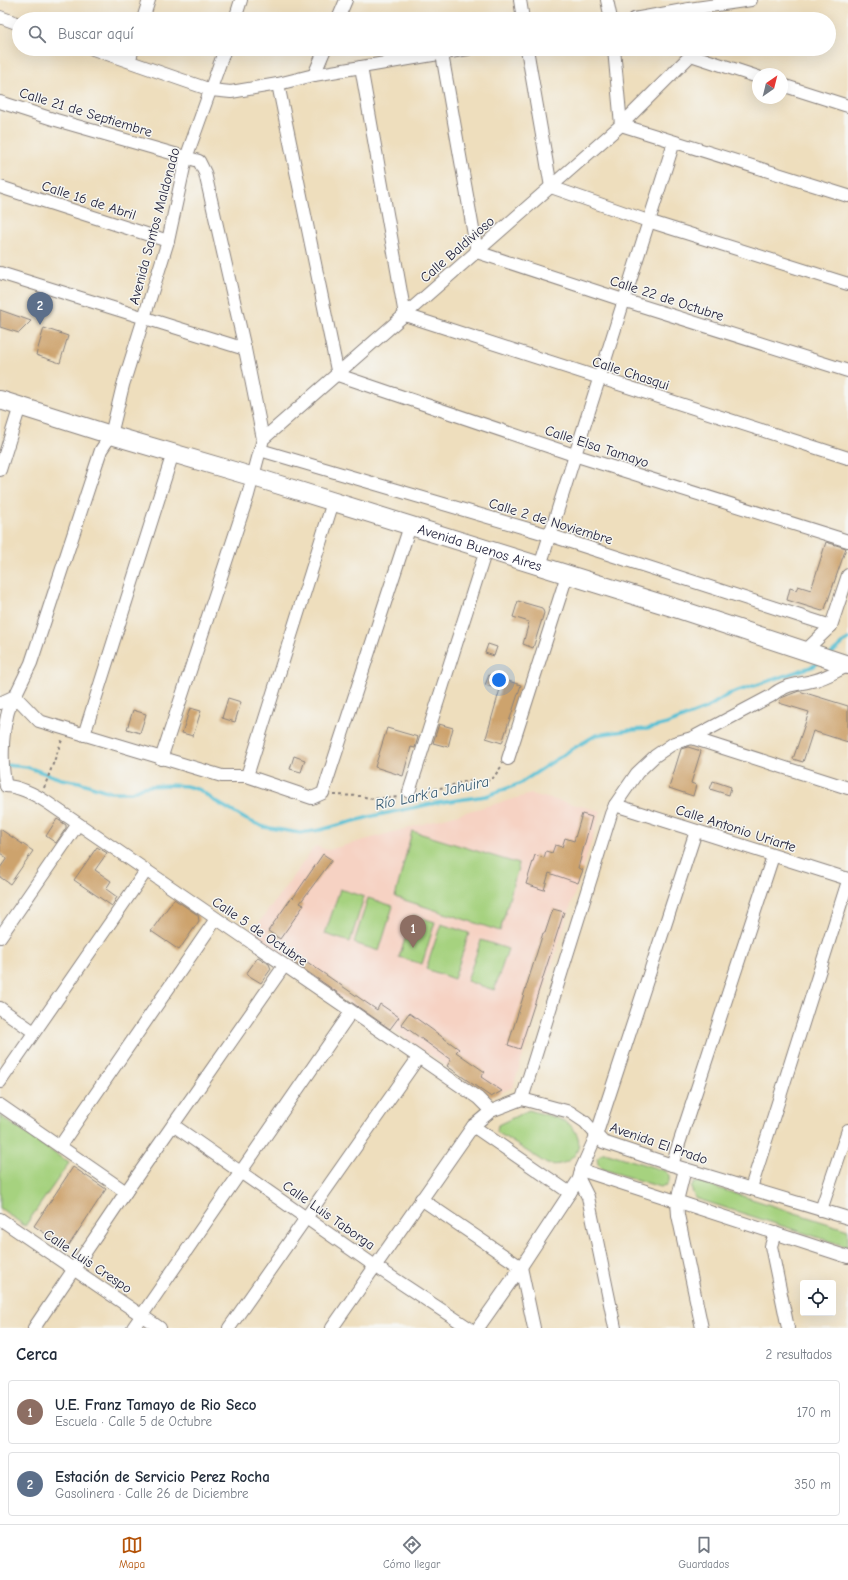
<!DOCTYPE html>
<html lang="es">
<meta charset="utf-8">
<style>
body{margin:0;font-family:"Comic Neue",sans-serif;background:#f2f2f3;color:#1f2937}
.controls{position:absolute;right:12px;bottom:12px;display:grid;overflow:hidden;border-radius:4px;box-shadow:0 4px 16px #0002}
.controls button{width:36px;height:36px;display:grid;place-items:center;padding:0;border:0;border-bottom:1px solid #e0e1e3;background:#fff;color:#1f2937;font:20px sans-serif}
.compass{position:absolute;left:752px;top:68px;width:36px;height:36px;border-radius:50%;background:#fff;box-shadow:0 4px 16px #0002;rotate:35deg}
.you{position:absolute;left:499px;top:680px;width:14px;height:14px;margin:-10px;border:3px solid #fff;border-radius:50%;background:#1a73e8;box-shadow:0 0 0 6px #1a73e833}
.badge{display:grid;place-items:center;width:26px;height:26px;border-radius:50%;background:#b45309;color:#fff;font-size:13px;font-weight:700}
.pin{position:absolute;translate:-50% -33px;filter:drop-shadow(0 1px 2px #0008)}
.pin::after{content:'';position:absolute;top:21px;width:14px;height:12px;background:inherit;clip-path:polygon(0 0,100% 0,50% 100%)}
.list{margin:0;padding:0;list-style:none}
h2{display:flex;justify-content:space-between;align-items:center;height:52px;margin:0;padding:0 16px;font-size:17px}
h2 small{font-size:13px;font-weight:400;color:#747a83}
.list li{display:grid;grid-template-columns:26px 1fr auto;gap:12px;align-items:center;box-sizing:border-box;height:64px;margin:0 8px 8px;padding:0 8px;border:1px solid #e0e1e3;border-radius:4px}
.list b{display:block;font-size:15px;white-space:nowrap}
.list p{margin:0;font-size:13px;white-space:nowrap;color:#747a83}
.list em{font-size:13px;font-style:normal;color:#747a83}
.icon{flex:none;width:22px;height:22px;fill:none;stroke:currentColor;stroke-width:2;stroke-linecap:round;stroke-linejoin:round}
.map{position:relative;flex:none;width:848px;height:1328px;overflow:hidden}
.search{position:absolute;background:#fff;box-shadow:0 4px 16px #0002;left:12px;right:12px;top:12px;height:44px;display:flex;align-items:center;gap:10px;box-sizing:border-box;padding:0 14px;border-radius:22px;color:#747a83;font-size:15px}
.sheet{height:196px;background:#fff}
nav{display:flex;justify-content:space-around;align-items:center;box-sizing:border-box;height:56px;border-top:1px solid #e0e1e3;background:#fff;font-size:11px;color:#747a83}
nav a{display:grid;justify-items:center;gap:2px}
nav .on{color:#b45309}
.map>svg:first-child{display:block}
</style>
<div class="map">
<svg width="848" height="1328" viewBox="0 0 848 1328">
<rect width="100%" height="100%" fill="#f6f6f2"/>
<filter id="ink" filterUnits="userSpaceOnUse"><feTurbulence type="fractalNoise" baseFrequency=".025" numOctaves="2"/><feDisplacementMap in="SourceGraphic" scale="8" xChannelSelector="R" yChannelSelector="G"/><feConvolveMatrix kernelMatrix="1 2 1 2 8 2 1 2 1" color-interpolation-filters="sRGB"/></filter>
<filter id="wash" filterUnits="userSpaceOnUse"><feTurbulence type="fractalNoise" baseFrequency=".012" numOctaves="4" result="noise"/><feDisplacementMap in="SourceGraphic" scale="16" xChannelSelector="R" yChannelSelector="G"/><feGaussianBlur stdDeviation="0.9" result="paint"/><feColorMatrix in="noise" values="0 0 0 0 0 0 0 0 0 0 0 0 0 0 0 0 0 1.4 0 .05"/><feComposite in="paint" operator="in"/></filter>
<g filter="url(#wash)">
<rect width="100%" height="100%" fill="#eedebd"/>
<!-- built -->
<polygon fill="#f6d2c3" points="531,794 601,811 513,1087 491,1097 391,1028 389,1031 250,935 315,846 328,850"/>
<!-- green -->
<g fill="#a6d27f" stroke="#647a5d">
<polygon points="412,831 519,864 500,931 395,897"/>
<polygon points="340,889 364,897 350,942 325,934"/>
<polygon points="368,898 393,906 379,951 354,943"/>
<polygon points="413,915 435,922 422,964 399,957"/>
<polygon points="441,924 469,933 454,979 426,969"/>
<polygon points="481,940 508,949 494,990 467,981"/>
<path d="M529,1110C540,1114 565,1118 572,1127C589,1146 571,1169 547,1164L497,1132L498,1125Z"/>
<polygon points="0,1116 69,1163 25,1226 0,1208"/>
<path d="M602,1153H608L665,1171L669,1175C670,1183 668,1185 660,1187L603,1169L598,1164L597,1158Z"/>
<polygon points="699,1182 848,1230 848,1247 695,1198 691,1188 694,1183"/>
</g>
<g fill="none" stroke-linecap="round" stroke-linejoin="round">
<!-- stream -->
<g stroke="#57c0d4" stroke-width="3.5">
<polyline points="831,654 848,639"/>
<polyline points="5,765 27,767 61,779 79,782 110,792 132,792 142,787 150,786 171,785 186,786 200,790 213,800 247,820 264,827 300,833 320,830 373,816 436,803 486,796 519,784 569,751 596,735 631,730 647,729 667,724 705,709 729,694 814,666 819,662"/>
</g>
</g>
<g id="blocks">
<!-- building -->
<g fill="#cda36d">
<polygon points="0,310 31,321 19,333 0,327"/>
<polygon points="44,328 68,336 60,363 36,355"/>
<polygon points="826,542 846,548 825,609 822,611 787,600 790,588 796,590 798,586 811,590"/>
<polygon points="518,601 542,608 544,613 533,648 523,644 529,622 513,617"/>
<polygon points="488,644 497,647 494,656 485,653"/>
<polygon points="489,675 521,685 502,743 486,738 500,689 485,685"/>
<polygon points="799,691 848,706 848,742 813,731 803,762 793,759 809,712 779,703 781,698"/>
<polygon points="228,698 241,702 235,722 222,718"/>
<polygon points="190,708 201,711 193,736 182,733"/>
<polygon points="133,710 146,714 140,733 127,729"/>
<polygon points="439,724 453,728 448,747 433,743"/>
<polygon points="387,728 418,737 415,748 411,747 403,776 375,767"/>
<polygon points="688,747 701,751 691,783 696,785 693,796 669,788 681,749"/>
<polygon points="294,756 305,760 301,772 290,769"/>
<polygon points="713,781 731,787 729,795 710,789"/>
<polygon points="582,814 592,817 578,868 583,870 578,883 549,873 544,890 526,884 535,855 544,858 546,851 552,853 555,845 562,847 565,838 574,841"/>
<polygon points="57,819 66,825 66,828 56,843 46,836"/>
<polygon points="0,829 33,851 10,884 0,877 0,868 7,858 0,853"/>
<polygon points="97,847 107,853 95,870 111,881 106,889 117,897 112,906 74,880"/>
<polygon points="323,854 332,860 300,903 304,905 280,939 268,931 292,897 293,898"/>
<polygon points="174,899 198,915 199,921 179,950 151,931"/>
<polygon points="553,909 564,912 520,1049 508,1045 543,933 545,933"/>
<polygon points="294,953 377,1010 380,1004 399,1017 390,1029 289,959"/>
<polygon points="258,957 269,964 271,969 261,983 246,974"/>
<polygon points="409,1013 459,1049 456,1052 485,1072 481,1077 502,1091 491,1097 447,1066 451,1060 401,1024"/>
<polygon points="73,1167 106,1189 67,1248 34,1226"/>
</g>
</g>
</g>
<g filter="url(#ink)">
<use href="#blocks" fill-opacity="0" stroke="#88807c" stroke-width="1"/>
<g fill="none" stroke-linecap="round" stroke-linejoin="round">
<defs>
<g id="minor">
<polyline points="520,0 523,19"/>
<polyline points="607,0 611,19"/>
<polyline points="0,17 19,24"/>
<polyline points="143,19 149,0"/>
<polyline points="235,19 241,0"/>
<polyline points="338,19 346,0"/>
<polyline points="634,19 689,9 751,0"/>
<polyline points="93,49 211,90 231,92 278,84 314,75 468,49"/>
<polyline points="527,49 551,187 648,221 848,284"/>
<polyline points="614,49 621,125 848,196"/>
<polyline points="442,54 477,252 623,300 848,371"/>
<polyline points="691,55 758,77"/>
<polyline points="129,61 133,49"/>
<polyline points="361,67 405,315 848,458"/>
<polyline points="314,75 325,49"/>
<polyline points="278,84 338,375 574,455 848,541"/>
<polyline points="782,85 848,106"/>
<polyline points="0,102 56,120 199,161 205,173 245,349 263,439"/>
<polyline points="0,187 168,241"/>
<polyline points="0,273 245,349"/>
<polyline points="260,450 549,535 831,626"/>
<polyline points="0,470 20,406"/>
<polyline points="540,566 674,142"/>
<polyline points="805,651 831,626 848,575"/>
<polyline points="0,703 15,696 31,663 101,450 111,435 123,385 168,241 186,158 225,49"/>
<polyline points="84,735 173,453"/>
<polyline points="692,738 848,788"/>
<polyline points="161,759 248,495 263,439 621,125 691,55 691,49"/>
<polyline points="508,759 567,575"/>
<polyline points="247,776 333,502"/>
<path d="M6,786C1,767 2,736 7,716C8,709 12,702 15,696L39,721L222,776H247L312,798L323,793L410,526"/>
<path d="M6,786C22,787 36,795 48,803L478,1098L491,1111"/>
<polyline points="409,792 486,550"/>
<polyline points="615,805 848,879"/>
<polyline points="0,937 78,824"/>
<polyline points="0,1008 34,1032"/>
<polyline points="0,1082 146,871"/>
<path d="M522,1099L611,814L615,805L637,773L655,756L674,743L692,738L771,696C786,683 798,685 816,680C827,677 838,670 848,666"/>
<polyline points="0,1105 126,1192"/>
<polyline points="173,1125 375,1266 469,1328"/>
<polyline points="473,1126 570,1193"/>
<polyline points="60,1146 216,919"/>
<polyline points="672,1165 773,856"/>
<polyline points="685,1169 677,1201 678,1215 702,1328"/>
<polyline points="581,1170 848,1257"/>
<polyline points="579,1179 588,1197 615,1328"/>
<polyline points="751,1188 848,881"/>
<polyline points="421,1199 521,1267 534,1328"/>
<polyline points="821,1210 848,1130"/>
<polyline points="0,1219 160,1328"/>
<polyline points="775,1233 771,1246 788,1328"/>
<polyline points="34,1328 126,1192 284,966"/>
<polyline points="133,1328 351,1012"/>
<polyline points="229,1328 418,1058"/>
<polyline points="332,1328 473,1126 491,1111 522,1099 570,1112 585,1122 603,1142 672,1165 848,1218"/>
<polyline points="478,1328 521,1267 579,1179 581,1170 596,1136 696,831"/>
</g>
<g id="highway">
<path id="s1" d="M0,400L111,435L254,477L675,608L848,665"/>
</g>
</defs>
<!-- minor casing -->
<use href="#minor" stroke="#88807c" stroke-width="14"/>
<!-- highway casing -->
<use href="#highway" stroke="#88807c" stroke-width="20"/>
<!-- path -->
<g stroke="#88807c" stroke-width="2" stroke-dasharray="3 3" stroke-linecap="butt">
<polyline points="44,788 62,740"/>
<polyline points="422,791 446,787 466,781 483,783 493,778 501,767"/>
<polyline points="334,795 361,796 373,799 399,797"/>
</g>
<!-- minor -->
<use href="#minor" stroke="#fff" stroke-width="12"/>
<!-- highway -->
<use href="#highway" stroke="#fff" stroke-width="18"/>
</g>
</g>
<g text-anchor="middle" stroke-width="3" stroke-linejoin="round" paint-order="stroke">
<!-- street labels -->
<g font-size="14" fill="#22223b" stroke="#f6f6f2">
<text transform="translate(86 112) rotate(17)" y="5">Calle 21 de Septiembre</text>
<text transform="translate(89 200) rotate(18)" y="5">Calle 16 de Abril</text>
<text transform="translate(154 226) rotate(-75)" y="5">Avenida Santos Maldonado</text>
<text transform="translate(457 249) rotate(-41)" y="5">Calle Baldivioso</text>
<text transform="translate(667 298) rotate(18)" y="5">Calle 22 de Octubre</text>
<text transform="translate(631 373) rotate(18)" y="5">Calle Chasqui</text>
<text transform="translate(597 446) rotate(18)" y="5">Calle Elsa Tamayo</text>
<text transform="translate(551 521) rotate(17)" y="5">Calle 2 de Noviembre</text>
<text dy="5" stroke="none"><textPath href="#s1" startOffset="502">Avenida Buenos Aires</textPath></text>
<text transform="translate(736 828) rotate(18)" y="5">Calle Antonio Uriarte</text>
<text transform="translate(260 931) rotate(34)" y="5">Calle 5 de Octubre</text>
<text transform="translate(659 1143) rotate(19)" y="5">Avenida El Prado</text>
<text transform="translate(329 1215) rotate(35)" y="5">Calle Luis Taborga</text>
<text transform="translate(88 1261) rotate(34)" y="5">Calle Luis Crespo</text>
</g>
<!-- water labels -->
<g font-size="15" font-style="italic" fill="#355971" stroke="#f6f6f2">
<text transform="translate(432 793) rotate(-12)" y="5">Río Lark’a Jahuira</text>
</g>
</g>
</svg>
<div class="controls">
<button><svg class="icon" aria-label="locate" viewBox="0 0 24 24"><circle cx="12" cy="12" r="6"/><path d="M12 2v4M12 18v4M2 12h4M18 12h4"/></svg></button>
</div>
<svg class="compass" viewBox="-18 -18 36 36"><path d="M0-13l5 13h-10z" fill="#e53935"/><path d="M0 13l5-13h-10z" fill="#747a83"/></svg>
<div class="you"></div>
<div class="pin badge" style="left:413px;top:948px;background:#8d6e63">1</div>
<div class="pin badge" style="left:40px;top:325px;background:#5c6f8a">2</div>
<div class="search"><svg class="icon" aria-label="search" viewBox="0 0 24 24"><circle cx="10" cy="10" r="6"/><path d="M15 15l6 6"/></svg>Buscar aquí</div>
</div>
<section class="sheet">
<h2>Cerca<small>2 resultados</small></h2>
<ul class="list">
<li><span class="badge" style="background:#8d6e63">1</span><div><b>U.E. Franz Tamayo de Rio Seco</b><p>Escuela · Calle 5 de Octubre</p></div><em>170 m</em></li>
<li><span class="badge" style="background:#5c6f8a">2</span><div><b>Estación de Servicio Perez Rocha</b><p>Gasolinera · Calle 26 de Diciembre</p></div><em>350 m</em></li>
</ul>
</section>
<nav>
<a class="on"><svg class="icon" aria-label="map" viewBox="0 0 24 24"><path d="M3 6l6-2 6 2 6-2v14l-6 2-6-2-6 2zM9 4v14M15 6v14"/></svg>Mapa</a>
<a><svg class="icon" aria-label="directions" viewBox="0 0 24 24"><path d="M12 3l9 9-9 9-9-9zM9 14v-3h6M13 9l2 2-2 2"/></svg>Cómo llegar</a>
<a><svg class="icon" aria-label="saved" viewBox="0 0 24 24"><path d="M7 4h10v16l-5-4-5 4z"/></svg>Guardados</a>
</nav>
